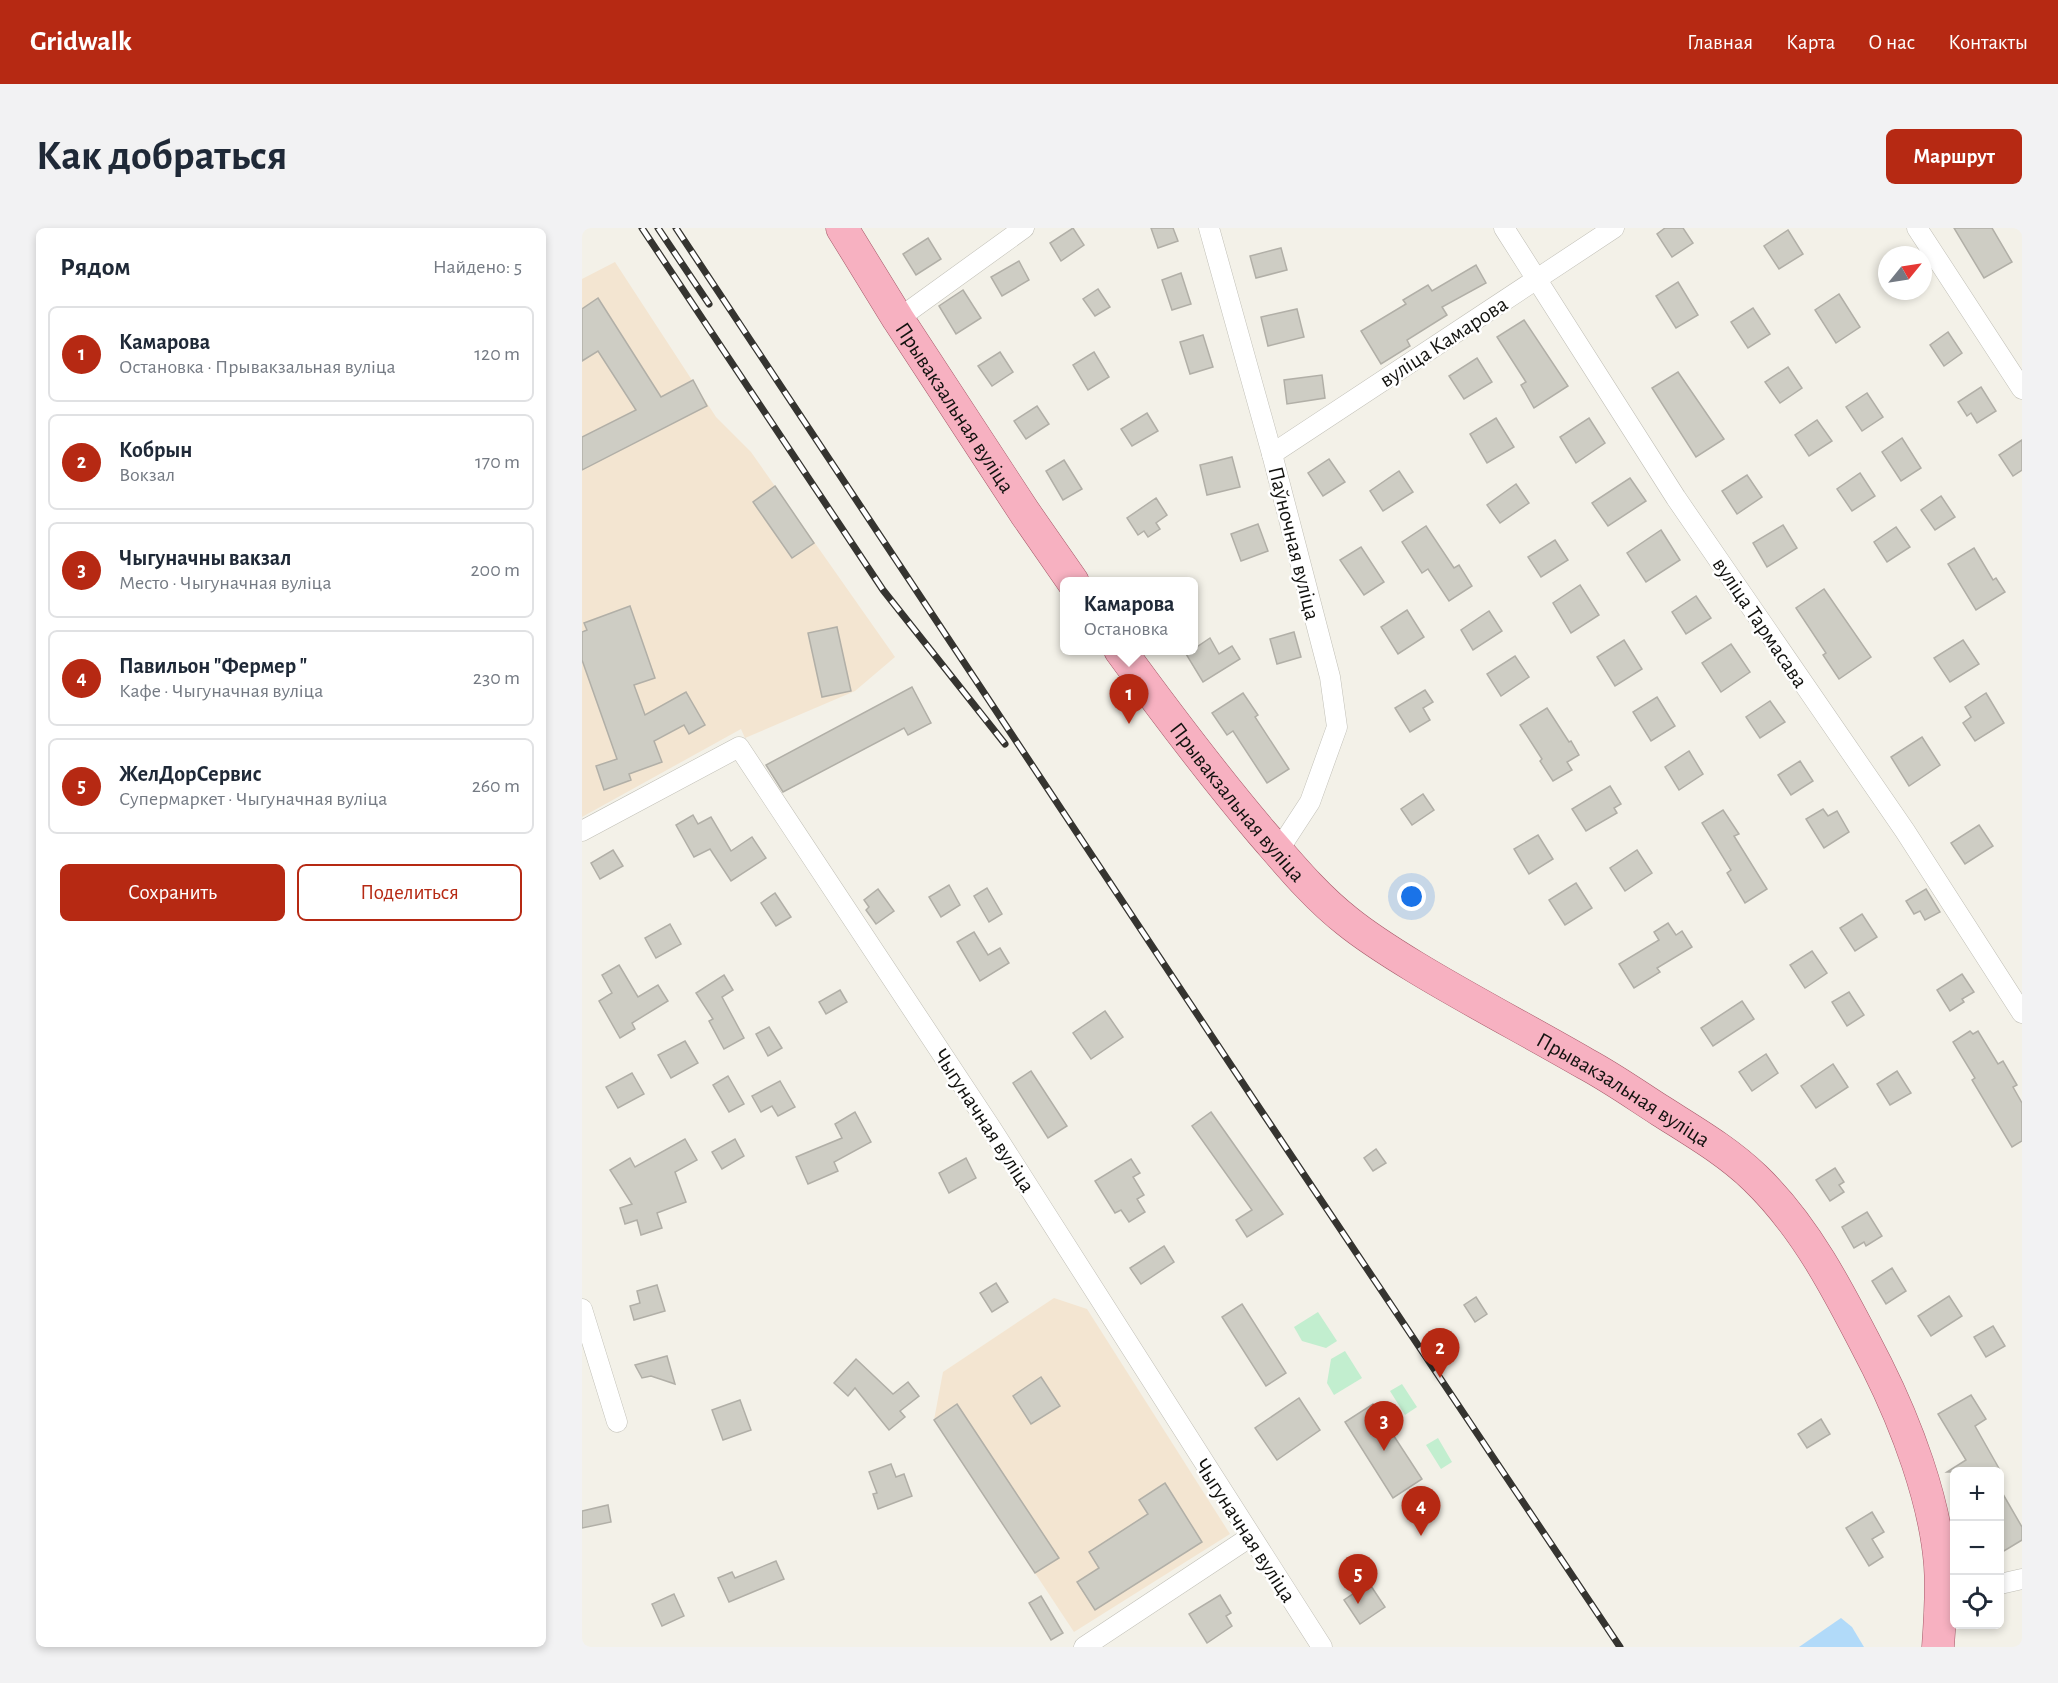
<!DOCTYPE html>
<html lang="ru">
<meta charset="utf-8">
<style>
body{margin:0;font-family:"Alegreya Sans",sans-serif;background:#f2f2f3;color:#1f2937}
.controls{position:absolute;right:18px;bottom:18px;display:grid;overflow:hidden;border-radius:9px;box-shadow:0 3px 9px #0003}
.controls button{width:54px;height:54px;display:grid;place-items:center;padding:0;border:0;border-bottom:2px solid #e0e1e3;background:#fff;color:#1f2937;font:30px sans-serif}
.compass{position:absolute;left:1296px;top:18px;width:54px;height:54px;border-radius:50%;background:#fff;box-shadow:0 3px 9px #0003;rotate:60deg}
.you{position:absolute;left:830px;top:669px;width:21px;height:21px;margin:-15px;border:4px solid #fff;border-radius:50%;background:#1a73e8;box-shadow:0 0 0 9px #1a73e833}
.badge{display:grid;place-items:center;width:39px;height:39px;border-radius:50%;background:#b62913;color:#fff;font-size:20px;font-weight:700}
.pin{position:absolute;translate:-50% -50px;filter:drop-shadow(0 2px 3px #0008)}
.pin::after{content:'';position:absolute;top:32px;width:21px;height:18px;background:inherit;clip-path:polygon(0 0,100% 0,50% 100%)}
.popup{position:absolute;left:478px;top:349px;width:138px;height:78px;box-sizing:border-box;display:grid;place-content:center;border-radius:9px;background:#fff;filter:drop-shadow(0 2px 4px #0005);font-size:20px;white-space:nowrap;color:#747a83}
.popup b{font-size:22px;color:#1f2937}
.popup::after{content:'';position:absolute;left:50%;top:100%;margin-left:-12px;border:12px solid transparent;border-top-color:#fff}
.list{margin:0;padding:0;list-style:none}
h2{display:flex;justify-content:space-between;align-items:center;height:78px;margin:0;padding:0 24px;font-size:26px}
h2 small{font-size:20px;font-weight:400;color:#747a83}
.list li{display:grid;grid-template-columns:39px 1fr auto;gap:18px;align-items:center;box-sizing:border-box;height:96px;margin:0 12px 12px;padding:0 12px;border:2px solid #e0e1e3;border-radius:9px}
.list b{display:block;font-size:22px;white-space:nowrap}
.list p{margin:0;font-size:20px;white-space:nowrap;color:#747a83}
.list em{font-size:20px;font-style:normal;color:#747a83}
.actions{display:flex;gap:12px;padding:18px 24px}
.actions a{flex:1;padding:14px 0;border:2px solid #b62913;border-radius:9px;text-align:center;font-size:21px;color:#b62913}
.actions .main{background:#b62913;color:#fff}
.icon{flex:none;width:33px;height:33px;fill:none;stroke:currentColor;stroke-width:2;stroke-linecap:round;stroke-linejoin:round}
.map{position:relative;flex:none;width:1440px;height:1419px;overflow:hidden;border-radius:9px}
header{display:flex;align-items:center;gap:36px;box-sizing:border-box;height:84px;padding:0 30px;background:#b62913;color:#fff}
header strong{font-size:28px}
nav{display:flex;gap:33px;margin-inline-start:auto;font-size:21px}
.intro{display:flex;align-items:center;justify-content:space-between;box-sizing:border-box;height:144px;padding:0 36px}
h1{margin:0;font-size:42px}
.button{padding:15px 27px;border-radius:9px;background:#b62913;color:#fff;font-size:21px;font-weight:700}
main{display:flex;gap:36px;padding:0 36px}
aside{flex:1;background:#fff;border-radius:9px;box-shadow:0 3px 9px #0003}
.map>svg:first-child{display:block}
</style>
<header>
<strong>Gridwalk</strong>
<nav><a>Главная</a><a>Карта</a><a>О нас</a><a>Контакты</a></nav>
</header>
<div class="intro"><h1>Как добраться</h1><a class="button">Маршрут</a></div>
<main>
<aside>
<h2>Рядом<small>Найдено: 5</small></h2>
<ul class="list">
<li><span class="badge">1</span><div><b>Камарова</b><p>Остановка · Прывакзальная вуліца</p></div><em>120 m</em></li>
<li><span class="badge">2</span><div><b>Кобрын</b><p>Вокзал</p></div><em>170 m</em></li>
<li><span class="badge">3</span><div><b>Чыгуначны вакзал</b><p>Место · Чыгуначная вуліца</p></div><em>200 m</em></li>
<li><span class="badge">4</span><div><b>Павильон &quot;Фермер &quot;</b><p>Кафе · Чыгуначная вуліца</p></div><em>230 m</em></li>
<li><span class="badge">5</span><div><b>ЖелДорСервис</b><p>Супермаркет · Чыгуначная вуліца</p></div><em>260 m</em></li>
</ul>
<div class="actions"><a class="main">Сохранить</a><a>Поделиться</a></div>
</aside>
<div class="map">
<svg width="1440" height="1419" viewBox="0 0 1440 1419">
<rect width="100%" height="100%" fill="#f3f1e8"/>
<!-- industrial -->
<g fill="#f3e5d1">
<polygon points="33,34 134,189 169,224 313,429 273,463 163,510 159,501 0,589 0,51"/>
<polygon points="472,1070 505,1081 648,1306 492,1404 352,1192 361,1144"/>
</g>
<!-- green -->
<g fill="#c2eecf">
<polygon points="736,1084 755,1113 744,1120 720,1113 712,1099"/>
<polygon points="763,1123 780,1150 752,1167 745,1155 749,1131"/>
<polygon points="820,1156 835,1179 823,1187 808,1163"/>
<polygon points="856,1210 870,1234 859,1241 844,1217"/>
</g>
<!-- water -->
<polygon fill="#b1daf9" points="1259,1390 1270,1399 1282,1419 1217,1419"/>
<!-- building -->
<g fill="#cecdc4" stroke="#b1afa7" stroke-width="1.5">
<polygon points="491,0 502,17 479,33 468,15"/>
<polygon points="569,0 591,0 596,13 576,20"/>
<polygon points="1083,0 1101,0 1111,15 1090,29 1075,6"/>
<polygon points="1372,0 1410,0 1430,34 1402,50"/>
<polygon points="1206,2 1221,26 1197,41 1182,18"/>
<polygon points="346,10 359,31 334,47 321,26"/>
<polygon points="699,20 705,42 674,50 668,28"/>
<polygon points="437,33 447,52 420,68 409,49"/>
<polygon points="894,37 904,55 860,79 865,87 825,112 828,118 799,136 779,103 824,76 821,72 846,57 850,63"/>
<polygon points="599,45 609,76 590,82 580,52"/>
<polygon points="1096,54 1116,87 1094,100 1074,68"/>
<polygon points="516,61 528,79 513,88 501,71"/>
<polygon points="381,62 399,90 374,106 357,78"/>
<polygon points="1257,66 1278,99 1254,115 1233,82"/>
<polygon points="16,70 79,169 111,152 125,178 0,242 0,209 54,182 16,123 0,133 0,81"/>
<polygon points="1171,80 1188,106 1166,120 1149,94"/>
<polygon points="715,81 722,109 686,118 679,89"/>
<polygon points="942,92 986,158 952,180 939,157 944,154 915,109"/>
<polygon points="1366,104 1380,125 1362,138 1348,117"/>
<polygon points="621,107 631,139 608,146 598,114"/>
<polygon points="418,124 431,144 410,158 396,138"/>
<polygon points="512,124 527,149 506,162 491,137"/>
<polygon points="895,130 910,154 882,171 867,148"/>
<polygon points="1206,139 1220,160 1198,175 1183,154"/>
<polygon points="1096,144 1142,211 1114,229 1070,160"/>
<polygon points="740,147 743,170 705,176 702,152"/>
<polygon points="1399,159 1414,183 1395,195 1389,185 1385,188 1376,174"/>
<polygon points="1285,165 1301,189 1280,203 1264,179"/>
<polygon points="455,178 467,196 444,211 432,193"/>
<polygon points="565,185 576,203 550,218 539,201"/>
<polygon points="914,190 932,219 905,235 888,206"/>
<polygon points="1007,190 1023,215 994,235 978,209"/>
<polygon points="1235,192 1250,213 1227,228 1213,207"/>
<polygon points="1320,210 1339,240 1319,253 1300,224"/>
<polygon points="1440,212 1440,242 1431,248 1417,227"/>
<polygon points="650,229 658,259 625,267 618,237"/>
<polygon points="747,231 763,254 741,268 726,245"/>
<polygon points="482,232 500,261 481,272 464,243"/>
<polygon points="817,243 831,264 801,283 788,263"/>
<polygon points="1278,245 1293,268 1270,283 1255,261"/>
<polygon points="1165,247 1180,269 1155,286 1140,263"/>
<polygon points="1048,250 1064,273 1026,298 1010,275"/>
<polygon points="934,256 947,275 918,295 905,277"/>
<polygon points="193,258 232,315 210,330 171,274"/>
<polygon points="1359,268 1373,289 1353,302 1339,282"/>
<polygon points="574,270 585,287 574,295 578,301 566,309 562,303 556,307 545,290"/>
<polygon points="676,296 686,323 659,333 649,306"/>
<polygon points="1201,297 1215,320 1185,339 1171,315"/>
<polygon points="844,298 872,340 877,337 890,358 867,373 846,341 840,345 820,314"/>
<polygon points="1314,299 1328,319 1305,334 1292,314"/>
<polygon points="1079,302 1098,332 1064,354 1045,325"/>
<polygon points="973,312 986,332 959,349 946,329"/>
<polygon points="779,319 802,354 782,367 758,332"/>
<polygon points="1392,320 1411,352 1414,350 1423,364 1394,382 1366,336"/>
<polygon points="998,357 1017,387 989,405 971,375"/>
<polygon points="1242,361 1289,429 1257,451 1241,427 1244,425 1214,380"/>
<polygon points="1114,368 1129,390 1104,406 1090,384"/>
<polygon points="48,378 73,450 52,457 63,487 104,464 123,497 107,506 102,497 72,513 80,534 47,546 49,552 22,562 14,538 35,531 0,432 0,404 5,402 2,395"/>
<polygon points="825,382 842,409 816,426 799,399"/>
<polygon points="907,383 920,403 891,422 879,402"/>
<polygon points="255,399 269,463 240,469 226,405"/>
<polygon points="712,404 719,429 695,436 688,411"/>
<polygon points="628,410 637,426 650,418 658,431 621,454 604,426 612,423 612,421"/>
<polygon points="1042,412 1060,441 1033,458 1015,429"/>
<polygon points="1381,412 1397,436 1368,454 1352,430"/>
<polygon points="1149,416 1168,444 1139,464 1120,435"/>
<polygon points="933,428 947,449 919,468 905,446"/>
<polygon points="330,459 349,495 326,507 322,500 201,564 184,537"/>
<polygon points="843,462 851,474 841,480 848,492 828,504 813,480"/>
<polygon points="661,465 676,487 673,489 707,541 685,555 651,503 645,507 630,485"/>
<polygon points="1404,465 1422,495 1393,513 1381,495 1389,489 1383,479"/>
<polygon points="1075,469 1093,498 1069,513 1051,484"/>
<polygon points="1188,473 1203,494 1178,510 1164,489"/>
<polygon points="965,480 987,514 989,513 997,527 985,534 990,542 971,553 958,533 960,531 938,497"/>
<polygon points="1340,509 1358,537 1327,558 1309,529"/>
<polygon points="1107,523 1121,546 1097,562 1083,539"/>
<polygon points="1218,533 1231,553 1209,567 1196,547"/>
<polygon points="1028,558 1039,576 1032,580 1035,585 1004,603 990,581"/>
<polygon points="841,566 852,582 830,597 819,581"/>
<polygon points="1241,581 1246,588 1255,583 1267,604 1242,620 1224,591"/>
<polygon points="1141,582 1157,606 1152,608 1185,661 1163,675 1145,645 1149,642 1120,595"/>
<polygon points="111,587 116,596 129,589 149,623 170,609 184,630 149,653 128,621 112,629 94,597"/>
<polygon points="1397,597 1411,618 1383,636 1369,615"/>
<polygon points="956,607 971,631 947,646 932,621"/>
<polygon points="31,622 41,638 18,651 9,635"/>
<polygon points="1055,622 1070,645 1043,663 1028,640"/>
<polygon points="994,655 1010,680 983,697 967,672"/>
<polygon points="367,657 378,677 359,689 347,669"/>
<polygon points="405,660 420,686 407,694 392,668"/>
<polygon points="296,661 312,683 294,696 284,682 287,679 282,672"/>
<polygon points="1344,661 1358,684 1343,692 1338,683 1332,686 1324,673"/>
<polygon points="193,665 209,689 194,698 179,675"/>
<polygon points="1280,686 1295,709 1273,723 1258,700"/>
<polygon points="1086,695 1094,707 1100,703 1110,719 1075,740 1078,744 1052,760 1037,736 1077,712 1072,704"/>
<polygon points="88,696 99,716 74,730 63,710"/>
<polygon points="392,704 406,727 418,720 427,735 398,753 375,714"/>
<polygon points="1230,723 1245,745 1223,760 1208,737"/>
<polygon points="37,737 56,769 76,757 86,773 50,795 53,801 38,810 17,773 30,765 20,747"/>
<polygon points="1380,746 1392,764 1380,771 1382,774 1368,783 1355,762"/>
<polygon points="142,747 151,762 140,769 162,810 142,821 127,793 131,791 114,765"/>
<polygon points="258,762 265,774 244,786 237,774"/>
<polygon points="1267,764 1282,787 1265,798 1250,774"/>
<polygon points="1160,773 1172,791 1131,818 1119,800"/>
<polygon points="523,783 541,809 509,831 491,805"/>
<polygon points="187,799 200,820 186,828 174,806"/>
<polygon points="1388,803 1391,806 1396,803 1416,836 1421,833 1435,857 1431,859 1440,875 1440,913 1430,919 1390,852 1393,850 1371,814"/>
<polygon points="103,813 116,835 89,850 76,827"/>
<polygon points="1184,826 1196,845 1170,863 1157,844"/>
<polygon points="1251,836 1266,859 1234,880 1219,858"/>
<polygon points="449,843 485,898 466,910 431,855"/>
<polygon points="1315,843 1329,865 1308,877 1295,856"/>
<polygon points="50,845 62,866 36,880 24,859"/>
<polygon points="146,848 162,876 147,884 131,857"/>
<polygon points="198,853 213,879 196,888 190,878 179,884 170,868"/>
<polygon points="273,884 289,914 252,934 256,943 226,956 214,929 260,910 253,896"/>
<polygon points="629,884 701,986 665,1009 654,992 670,982 610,898"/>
<polygon points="103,911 115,932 93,944 104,974 75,985 80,1000 59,1007 55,992 43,996 38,980 50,976 28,942 48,930 53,939"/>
<polygon points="153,911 162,928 140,941 130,924"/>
<polygon points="794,921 804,935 791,943 782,930"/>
<polygon points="384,930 394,950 367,965 357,945"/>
<polygon points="549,931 558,945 551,949 562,967 555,971 563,984 547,994 539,982 533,985 513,953"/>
<polygon points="1253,940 1262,954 1257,957 1262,964 1248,973 1234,952"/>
<polygon points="1285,984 1300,1008 1284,1018 1282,1014 1272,1020 1260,999"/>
<polygon points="582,1018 592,1034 559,1056 548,1040"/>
<polygon points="1310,1040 1324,1063 1304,1076 1290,1053"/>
<polygon points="414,1055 426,1074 410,1084 398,1065"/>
<polygon points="75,1057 83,1083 52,1092 48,1078 58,1075 55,1063"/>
<polygon points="1367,1068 1380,1088 1349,1108 1336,1088"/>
<polygon points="894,1069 905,1086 893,1094 882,1077"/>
<polygon points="660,1076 704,1145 684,1158 640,1089"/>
<polygon points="1411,1098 1423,1118 1404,1129 1392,1109"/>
<polygon points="85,1128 93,1156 69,1148 60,1150 53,1137"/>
<polygon points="274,1131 311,1166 326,1154 337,1168 318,1183 323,1189 307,1202 273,1160 266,1168 252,1155"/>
<polygon points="459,1149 478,1178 449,1196 431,1168"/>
<polygon points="1389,1167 1404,1191 1393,1198 1419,1244 1365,1244 1384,1232 1356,1186"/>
<polygon points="717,1170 738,1202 695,1232 673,1200"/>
<polygon points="158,1172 169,1202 141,1212 130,1182"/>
<polygon points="375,1176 477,1330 453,1345 352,1192"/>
<polygon points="791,1176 840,1251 811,1270 763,1194"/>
<polygon points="1239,1191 1248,1206 1225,1220 1216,1206"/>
<polygon points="309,1236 314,1249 322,1246 330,1268 296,1281 291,1266 295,1265 287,1244"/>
<polygon points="583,1255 620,1314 513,1382 495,1354 517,1340 507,1324 566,1286 557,1272"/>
<polygon points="1418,1261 1440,1299 1440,1312 1422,1323 1418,1315"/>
<polygon points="26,1277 29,1294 0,1300 0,1283"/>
<polygon points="1290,1284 1302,1304 1290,1311 1301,1329 1287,1338 1264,1300"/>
<polygon points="194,1333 202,1351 147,1374 136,1350 150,1344 153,1350"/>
<polygon points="787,1355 803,1379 778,1396 762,1372"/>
<polygon points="92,1366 102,1388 80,1398 70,1376"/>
<polygon points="638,1367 649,1385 644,1388 650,1398 625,1415 607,1386"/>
<polygon points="459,1368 481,1405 469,1412 447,1375"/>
</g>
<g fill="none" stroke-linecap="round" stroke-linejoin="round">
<defs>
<g id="minor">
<polyline points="627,0 690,226 748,449 755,499 728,574 696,623"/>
<polyline points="922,0 1094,270 1323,603 1440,785"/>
<polyline points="1335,0 1440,161"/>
<polyline points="316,91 442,0"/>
<polyline points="690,226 1032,0"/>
<polyline points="0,603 157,519 409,900 740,1419"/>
<polyline points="0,1081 35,1194"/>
<polyline points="1418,1356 1440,1351"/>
<polyline points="502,1419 668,1309"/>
</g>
<g id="primary">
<path id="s1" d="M260,0L316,91L443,285L491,354"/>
<path id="s2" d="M538,422C584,485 630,546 680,605C707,636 733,668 765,693C786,710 810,725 833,739C889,773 947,803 1004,836C1030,850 1054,867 1079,883C1112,904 1145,923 1173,950C1227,1002 1261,1072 1295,1138C1324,1196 1353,1272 1358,1337C1360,1365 1358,1392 1356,1419"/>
</g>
</defs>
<!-- minor casing -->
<use href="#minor" stroke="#c0bfb6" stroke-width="21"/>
<!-- primary casing -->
<use href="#primary" stroke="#a45867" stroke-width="33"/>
<!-- minor -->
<use href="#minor" stroke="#fff" stroke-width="20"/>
<!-- primary -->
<use href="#primary" stroke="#f7b1c1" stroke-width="32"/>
<defs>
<g id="rail">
<polyline points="60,0 301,362 423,516"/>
<polyline points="76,0 127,76"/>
<polyline points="94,0 672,872 1038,1419"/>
</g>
</defs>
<!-- rail casing -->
<use href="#rail" stroke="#353430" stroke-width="7"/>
<!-- rail -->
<use href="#rail" stroke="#fff" stroke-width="4.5" stroke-dasharray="14" stroke-linecap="butt"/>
</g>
<g text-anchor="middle" stroke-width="5" stroke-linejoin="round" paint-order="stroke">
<!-- street labels -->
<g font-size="22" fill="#12120f" stroke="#fff">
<text transform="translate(861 113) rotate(-33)" y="8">вуліца Камарова</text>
<text dy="8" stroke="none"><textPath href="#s1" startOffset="212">Прывакзальная вуліца</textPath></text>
<text transform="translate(713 315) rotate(76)" y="8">Паўночная вуліца</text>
<text transform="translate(1179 394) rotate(56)" y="8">вуліца Тармасава</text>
<text dy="8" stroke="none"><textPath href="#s2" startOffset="192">Прывакзальная вуліца</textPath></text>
<text dy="8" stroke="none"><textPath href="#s2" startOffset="678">Прывакзальная вуліца</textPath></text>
<text transform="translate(403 892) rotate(57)" y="8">Чыгуначная вуліца</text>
<text transform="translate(664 1302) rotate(57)" y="8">Чыгуначная вуліца</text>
</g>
</g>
</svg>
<div class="controls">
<button>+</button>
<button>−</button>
<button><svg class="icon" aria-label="locate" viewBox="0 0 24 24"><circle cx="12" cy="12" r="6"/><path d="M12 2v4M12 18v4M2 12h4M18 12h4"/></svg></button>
</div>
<svg class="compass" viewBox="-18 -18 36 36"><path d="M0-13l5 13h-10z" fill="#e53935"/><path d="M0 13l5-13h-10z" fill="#747a83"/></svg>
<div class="you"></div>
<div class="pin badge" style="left:547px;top:496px">1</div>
<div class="popup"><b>Камарова</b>Остановка</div>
<div class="pin badge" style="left:858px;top:1150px">2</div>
<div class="pin badge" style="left:802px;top:1223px">3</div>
<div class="pin badge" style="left:839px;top:1308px">4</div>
<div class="pin badge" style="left:776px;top:1376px">5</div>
</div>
</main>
